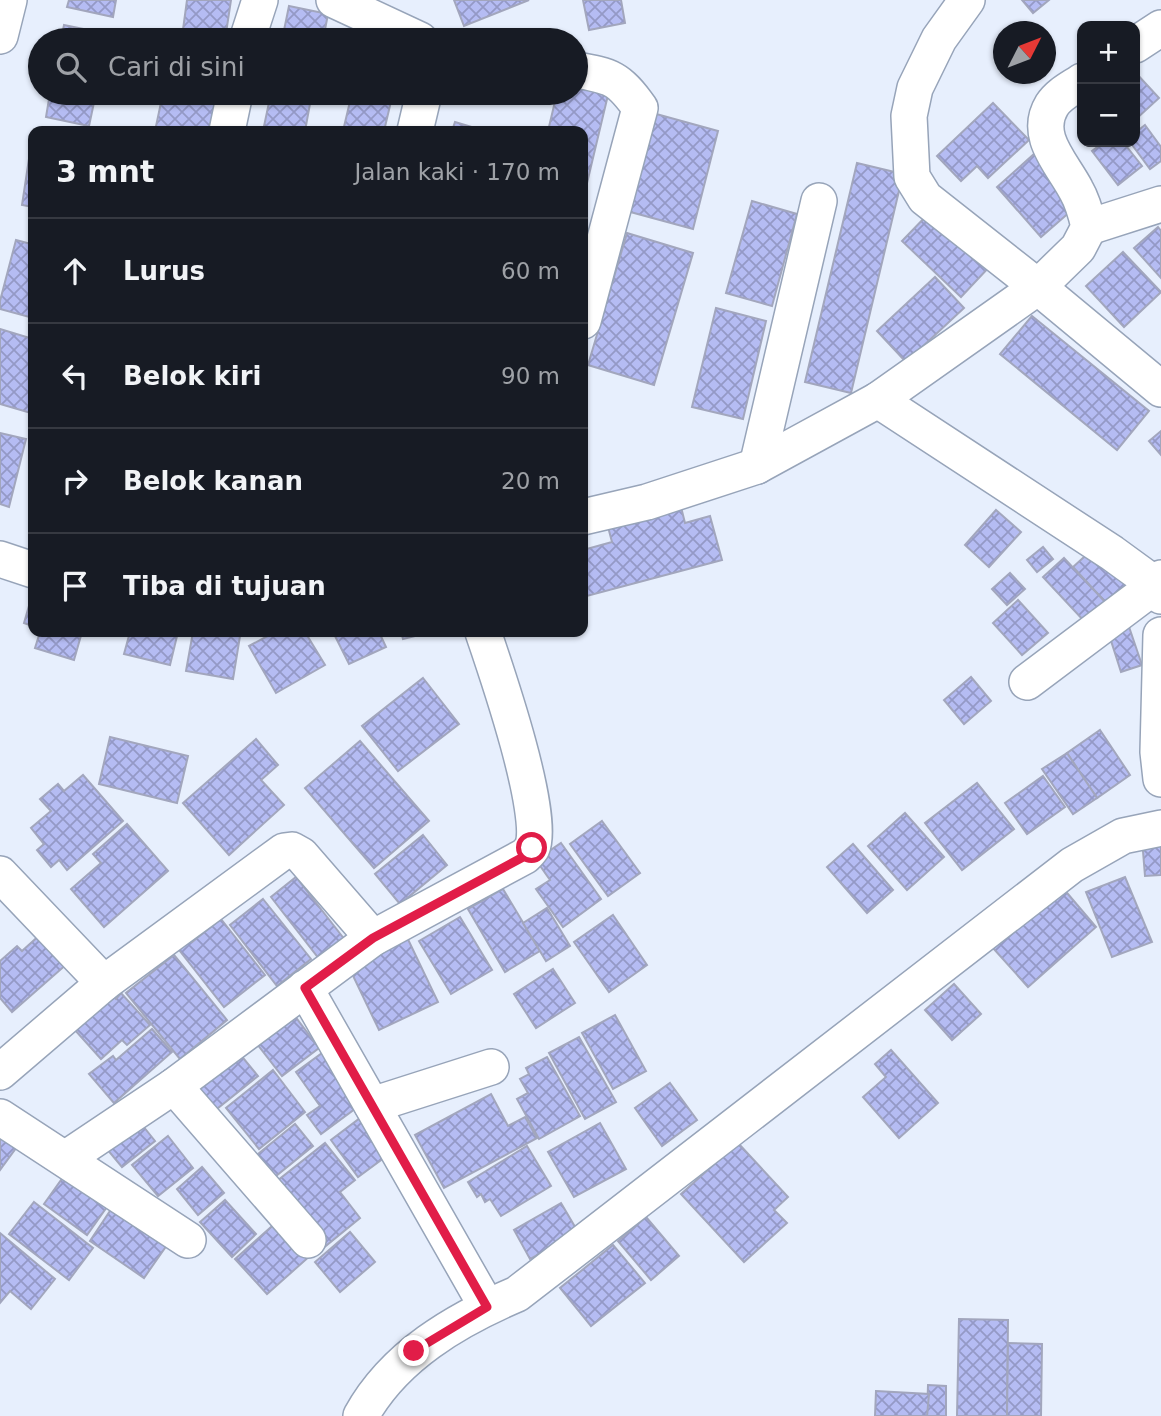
<!DOCTYPE html>
<html lang="id">
<meta charset="utf-8">
<style>
body{margin:0;font-family:"DejaVu Sans",sans-serif;background:#20242c;color:#f1f3f6}
.controls{position:absolute;right:21px;top:21px;display:grid;overflow:hidden;border-radius:14px;box-shadow:0 2px 5px #0004}
.controls button{width:63px;height:63px;display:grid;place-items:center;padding:0;border:0;border-bottom:2px solid #363941;background:#171b24;color:#f1f3f6;font:35px sans-serif}
.compass{position:absolute;left:993px;top:21px;width:63px;height:63px;border-radius:50%;background:#171b24;box-shadow:0 2px 5px #0004;rotate:48deg}
.stop{position:absolute;width:21px;height:21px;margin:-16px;border:5px solid #e11d48;border-radius:50%;background:#fff}
.stop.end{background:#e11d48;border-color:#fff;box-shadow:0 2px 7px #0008}
.list{margin:0;padding:0;list-style:none}
h2{display:flex;justify-content:space-between;align-items:center;height:91px;margin:0;padding:0 28px;font-size:30px}
h2 small{font-size:23px;font-weight:400;color:#9ea1a6}
.list li{display:grid;grid-template-columns:46px 1fr auto;gap:21px;align-items:center;box-sizing:border-box;height:105px;padding:0 28px;border-top:2px solid #363941}
.list b{display:block;font-size:26px;white-space:nowrap}
.list em{font-size:23px;font-style:normal;color:#9ea1a6}
.icon{flex:none;width:38px;height:38px;fill:none;stroke:currentColor;stroke-width:2;stroke-linecap:round;stroke-linejoin:round}
.map{position:relative;flex:none;width:1161px;height:1416px;overflow:hidden}
.search{position:absolute;background:#171b24;box-shadow:0 2px 5px #0004;left:28px;top:28px;width:560px;height:77px;display:flex;align-items:center;gap:18px;box-sizing:border-box;padding:0 24px;border-radius:38px;color:#9ea1a6;font-size:26px}
.panel{position:absolute;background:#171b24;box-shadow:0 2px 5px #0004;left:28px;top:126px;width:560px;height:511px;border-radius:14px}
.map>svg:first-child{display:block}
</style>
<div class="map">
<svg width="1161" height="1416" viewBox="0 0 1161 1416">
<defs>
<pattern id="building-cross-hatch" width="8" height="8" patternUnits="userSpaceOnUse" patternTransform="scale(1.75)"><rect width="8" height="8" fill="#b5bcf3"/><path d="M0 0l8 8M0 8l8-8" fill="none" stroke="#9499c6"/></pattern>
</defs>
<rect width="100%" height="100%" fill="#e7effd"/>
<!-- building -->
<g fill="url(#building-cross-hatch)" stroke="#a2a6bd" stroke-width="2">
<polygon points="69,0 116,0 113,17 67,7"/>
<polygon points="187,0 231,0 225,40 202,40 182,37"/>
<polygon points="454,0 529,0 464,26"/>
<polygon points="583,0 621,0 625,23 589,30"/>
<polygon points="1022,0 1049,0 1033,13"/>
<polygon points="289,6 328,14 323,40 282,40"/>
<polygon points="64,25 108,34 106,40 61,40"/>
<polygon points="1135,72 1159,98 1135,120"/>
<polygon points="576,87 608,95 583,200 583,131 548,131 557,93 576,93"/>
<polygon points="50,93 96,93 89,126 46,117"/>
<polygon points="163,93 222,93 214,131 155,131"/>
<polygon points="271,93 312,93 305,131 263,131"/>
<polygon points="352,93 393,93 384,131 343,131"/>
<polygon points="993,103 1029,140 988,178 977,166 961,181 937,156"/>
<polygon points="649,112 718,131 693,229 623,210"/>
<polygon points="455,122 485,131 452,131"/>
<polygon points="1145,125 1161,147 1161,161 1150,169 1130,142 1135,142 1135,133"/>
<polygon points="32,139 33,139 33,207 22,205"/>
<polygon points="1104,142 1123,142 1142,166 1118,185 1092,151"/>
<polygon points="1034,154 1079,204 1041,237 997,187"/>
<polygon points="857,163 903,174 851,393 805,382"/>
<polygon points="752,201 797,214 772,306 726,293"/>
<polygon points="933,209 991,265 961,297 902,241"/>
<polygon points="1158,227 1161,231 1161,278 1134,248"/>
<polygon points="627,233 693,253 654,385 588,365"/>
<polygon points="33,237 33,318 0,309 0,301 16,240 31,244"/>
<polygon points="1123,252 1161,292 1124,327 1086,286"/>
<polygon points="935,277 964,308 906,362 877,331"/>
<polygon points="716,308 766,321 743,419 692,407"/>
<polygon points="1032,316 1149,411 1117,450 1000,354"/>
<polygon points="0,329 33,339 33,407 31,413 0,404"/>
<polygon points="1161,431 1161,455 1149,441"/>
<polygon points="0,433 26,439 9,507 0,504"/>
<polygon points="680,503 685,523 710,516 722,560 583,597 583,550 612,542 607,523"/>
<polygon points="996,510 1021,532 989,567 965,545"/>
<polygon points="1043,547 1053,559 1037,572 1027,560"/>
<polygon points="1095,547 1129,584 1107,604 1073,567"/>
<polygon points="1064,558 1107,604 1086,623 1043,577"/>
<polygon points="1010,573 1025,589 1007,605 992,589"/>
<polygon points="33,592 33,626 24,623"/>
<polygon points="1018,600 1048,633 1022,655 993,623"/>
<polygon points="1126,618 1142,665 1121,672 1106,625"/>
<polygon points="40,632 82,632 74,660 35,648"/>
<polygon points="130,632 178,632 170,665 124,654"/>
<polygon points="193,632 212,632 240,636 233,679 186,671"/>
<polygon points="275,632 305,632 325,665 276,693 249,646"/>
<polygon points="333,632 379,632 386,647 349,664"/>
<polygon points="401,632 431,632 403,639"/>
<polygon points="971,677 991,701 964,724 944,700"/>
<polygon points="423,678 459,724 398,771 362,726"/>
<polygon points="1100,730 1130,775 1097,798 1067,753"/>
<polygon points="110,737 188,756 177,803 99,784"/>
<polygon points="256,739 278,765 261,780 284,805 229,855 183,803"/>
<polygon points="360,741 429,821 374,868 305,788"/>
<polygon points="1067,753 1097,798 1073,814 1042,769"/>
<polygon points="83,775 123,821 67,870 59,860 51,867 37,850 44,844 31,828 51,811 40,799 58,784 64,791"/>
<polygon points="1043,776 1065,807 1027,834 1005,803"/>
<polygon points="977,783 1014,829 962,870 925,823"/>
<polygon points="905,813 944,857 907,890 868,846"/>
<polygon points="602,821 640,873 608,896 570,844"/>
<polygon points="127,824 168,871 104,927 71,889 101,863 93,854"/>
<polygon points="423,835 447,865 400,904 375,874"/>
<polygon points="1161,837 1161,875 1145,876 1142,839"/>
<polygon points="561,843 601,899 563,927 536,889 550,880 536,860"/>
<polygon points="853,844 893,890 867,913 827,867"/>
<polygon points="296,877 345,940 320,960 271,897"/>
<polygon points="1125,877 1152,942 1112,957 1086,892"/>
<polygon points="1062,887 1096,927 1028,987 993,948"/>
<polygon points="503,889 540,951 505,972 468,909"/>
<polygon points="263,899 311,959 277,986 230,925"/>
<polygon points="547,908 570,946 546,961 523,923"/>
<polygon points="613,915 647,965 609,992 574,942"/>
<polygon points="460,917 492,970 451,994 419,941"/>
<polygon points="221,919 265,975 224,1007 172,941 184,932 192,942"/>
<polygon points="404,931 438,1002 379,1030 345,959"/>
<polygon points="42,933 68,963 12,1012 0,998 0,961 17,946 22,951"/>
<polygon points="174,955 227,1020 180,1059 126,993"/>
<polygon points="553,969 575,1003 536,1028 514,994"/>
<polygon points="954,984 981,1014 952,1040 925,1010"/>
<polygon points="109,992 116,999 121,993 150,1025 127,1045 122,1040 101,1059 74,1029"/>
<polygon points="288,1007 319,1048 282,1076 250,1035"/>
<polygon points="615,1015 646,1071 613,1089 582,1033"/>
<polygon points="152,1029 172,1052 114,1103 89,1074 113,1056 116,1060"/>
<polygon points="579,1037 616,1102 585,1119 549,1053"/>
<polygon points="329,1048 367,1100 321,1134 307,1115 320,1106 296,1072"/>
<polygon points="891,1050 938,1103 899,1138 863,1097 886,1077 875,1064"/>
<polygon points="239,1053 258,1076 213,1112 194,1088"/>
<polygon points="547,1057 580,1116 539,1139 517,1099 528,1093 520,1079 529,1074 526,1068"/>
<polygon points="273,1070 305,1112 259,1149 226,1108"/>
<polygon points="670,1083 697,1120 662,1146 635,1108"/>
<polygon points="491,1094 508,1126 525,1117 537,1138 444,1188 415,1135"/>
<polygon points="368,1112 396,1149 358,1177 331,1140"/>
<polygon points="139,1121 155,1141 122,1167 106,1148"/>
<polygon points="600,1123 626,1169 574,1197 548,1152"/>
<polygon points="0,1124 22,1140 0,1170"/>
<polygon points="295,1124 313,1146 271,1180 253,1158"/>
<polygon points="168,1136 193,1168 158,1196 132,1165"/>
<polygon points="325,1143 355,1180 340,1192 360,1218 322,1249 272,1185"/>
<polygon points="738,1143 788,1197 774,1210 787,1223 744,1262 681,1194"/>
<polygon points="527,1146 551,1186 501,1216 490,1199 485,1202 481,1194 477,1197 468,1182"/>
<polygon points="71,1166 114,1197 87,1235 44,1204"/>
<polygon points="202,1167 224,1193 198,1215 177,1189"/>
<polygon points="225,1200 256,1234 232,1257 200,1222"/>
<polygon points="34,1202 93,1248 69,1280 9,1234"/>
<polygon points="561,1203 578,1232 530,1259 514,1230"/>
<polygon points="112,1208 167,1245 144,1278 90,1241"/>
<polygon points="646,1217 679,1256 651,1280 618,1241"/>
<polygon points="279,1220 311,1255 267,1294 235,1259"/>
<polygon points="350,1232 375,1262 340,1292 315,1262"/>
<polygon points="0,1233 55,1279 31,1309 10,1291 0,1303"/>
<polygon points="613,1245 645,1283 591,1326 560,1288"/>
<polygon points="959,1319 1008,1320 1007,1416 957,1416"/>
<polygon points="1008,1343 1042,1344 1041,1416 1007,1416"/>
<polygon points="928,1385 946,1386 946,1416 927,1416"/>
<polygon points="876,1391 929,1394 927,1416 875,1416"/>
</g>
<g fill="none" stroke-linecap="round" stroke-linejoin="round">
<defs>
<g id="minor">
<polyline points="334,0 420,40"/>
<polyline points="967,0 939,39 915,88 909,116 912,177 925,198 1038,287 1161,389"/>
<polyline points="0,36 9,0"/>
<polyline points="247,40 260,0"/>
<polyline points="1135,45 1161,28"/>
<path d="M576,70C611,76 619,78 640,108L583,321"/>
<polyline points="227,131 235,93"/>
<polyline points="415,131 424,93"/>
<polyline points="1089,227 1161,204"/>
<polyline points="878,400 1112,553 1156,585 1161,596"/>
<polyline points="757,466 819,201"/>
<path d="M583,517L647,502L757,466L878,400L1038,287L1078,248L1089,227C1086,214 1083,202 1076,190C1062,163 1033,136 1052,105C1059,94 1072,88 1082,81"/>
<polyline points="0,559 33,570"/>
<polyline points="1161,635 1158,752 1161,779"/>
<polyline points="1027,682 1156,585 1161,578"/>
<polyline points="0,874 104,983"/>
<polyline points="305,988 487,1307"/>
<polyline points="0,1072 104,983 284,851 292,850 301,855 373,938"/>
<polyline points="174,1086 308,1240"/>
<polyline points="372,1105 491,1067"/>
<polyline points="0,1117 188,1240"/>
<path d="M65,1159L174,1086L373,938L525,856C527,854 530,851 532,848C546,815 496,670 483,632"/>
<path d="M361,1416C394,1356 456,1320 517,1294L1072,865L1123,836L1161,828"/>
</g>
</defs>
<!-- minor casing -->
<use href="#minor" stroke="#97a4b9" stroke-width="38"/>
<!-- minor -->
<use href="#minor" stroke="#fff" stroke-width="35"/>
</g>
<g fill="none" stroke-linecap="round" stroke-linejoin="round">
<!-- route -->
<polyline stroke="#e11d48" stroke-width="9" points="414,1351 487,1307 305,988 373,938 525,856 532,848"/>
</g>
</svg>
<div class="controls">
<button>+</button>
<button>−</button>
</div>
<svg class="compass" viewBox="-18 -18 36 36"><path d="M0-13l5 13h-10z" fill="#e53935"/><path d="M0 13l5-13h-10z" fill="#9ea1a6"/></svg>
<div class="stop" style="left:532px;top:848px"></div>
<div class="stop end" style="left:414px;top:1351px"></div>
<div class="search"><svg class="icon" aria-label="search" viewBox="0 0 24 24"><circle cx="10" cy="10" r="6"/><path d="M15 15l6 6"/></svg>Cari di sini</div>
<section class="panel">
<h2>3 mnt<small>Jalan kaki · 170 m</small></h2>
<ul class="list">
<li><svg class="icon" aria-label="ahead" viewBox="0 0 24 24"><path d="M12 20V5M6 11l6-6 6 6"/></svg><div><b>Lurus</b></div><em>60 m</em></li>
<li><svg class="icon" aria-label="left" viewBox="0 0 24 24"><path d="M17 20v-9H6M10 6l-5 5 5 5"/></svg><div><b>Belok kiri</b></div><em>90 m</em></li>
<li><svg class="icon" aria-label="right" viewBox="0 0 24 24"><path d="M7 20v-9h11M14 6l5 5-5 5"/></svg><div><b>Belok kanan</b></div><em>20 m</em></li>
<li><svg class="icon" aria-label="arrive" viewBox="0 0 24 24"><path d="M6 21V4h12l-3 4 3 4H6"/></svg><div><b>Tiba di tujuan</b></div></li>
</ul>
</section>
</div>
